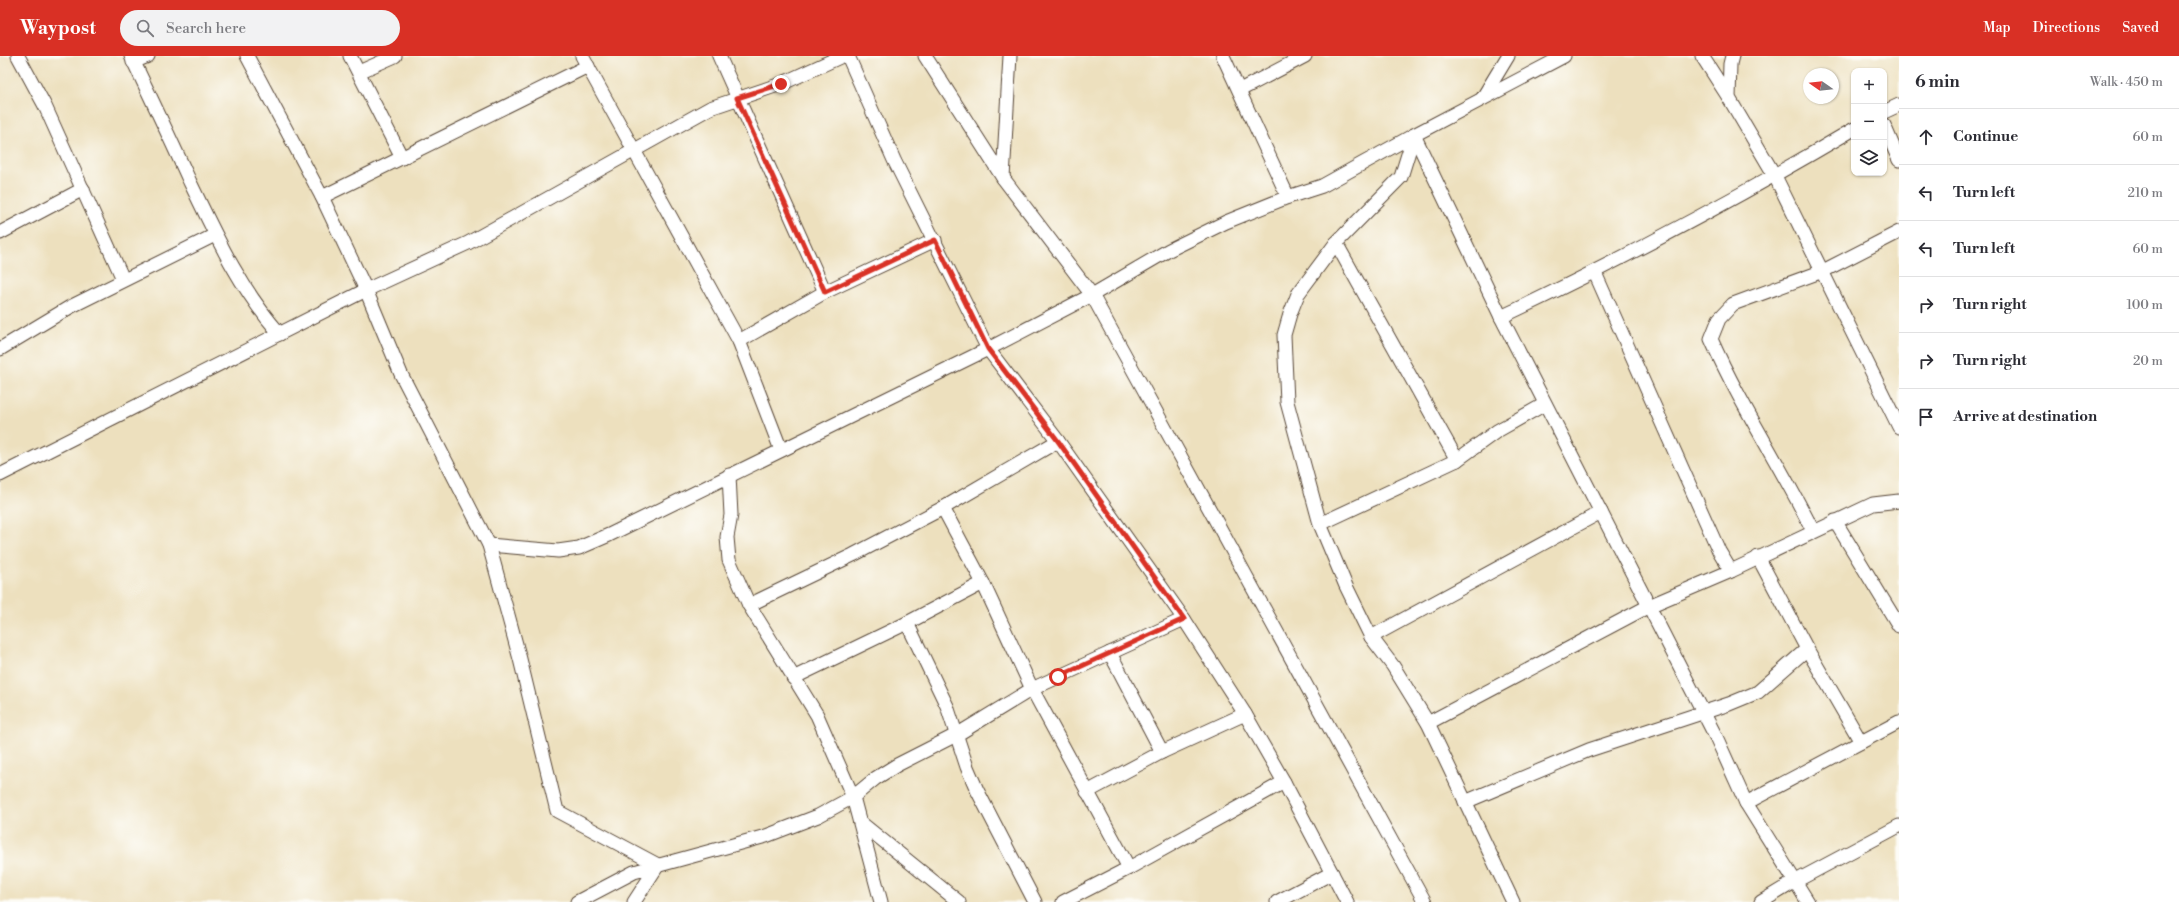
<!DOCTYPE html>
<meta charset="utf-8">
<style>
body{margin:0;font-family:"Libre Bodoni",serif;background:#f2f2f3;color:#2b2b33}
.controls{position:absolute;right:12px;top:12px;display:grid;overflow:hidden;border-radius:8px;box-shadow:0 1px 3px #0004}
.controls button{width:36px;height:36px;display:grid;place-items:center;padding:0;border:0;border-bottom:1px solid #e1e1e2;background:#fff;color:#2b2b33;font:20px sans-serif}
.compass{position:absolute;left:1803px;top:12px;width:36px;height:36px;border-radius:50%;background:#fff;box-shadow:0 1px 3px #0004;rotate:284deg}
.stop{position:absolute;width:12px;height:12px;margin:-9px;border:3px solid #d93025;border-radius:50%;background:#fff}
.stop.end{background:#d93025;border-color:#fff;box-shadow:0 1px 4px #0008}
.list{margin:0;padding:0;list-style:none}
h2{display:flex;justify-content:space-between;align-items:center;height:52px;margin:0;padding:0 16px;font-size:17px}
h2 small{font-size:13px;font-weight:400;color:#7c7c81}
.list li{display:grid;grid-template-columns:26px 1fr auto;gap:12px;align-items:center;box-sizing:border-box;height:56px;padding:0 16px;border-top:1px solid #e1e1e2}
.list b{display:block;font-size:15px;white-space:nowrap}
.list em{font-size:13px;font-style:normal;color:#7c7c81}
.icon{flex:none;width:22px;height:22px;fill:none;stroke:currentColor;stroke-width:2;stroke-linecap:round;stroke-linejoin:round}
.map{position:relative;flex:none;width:1899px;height:846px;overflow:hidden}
header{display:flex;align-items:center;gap:24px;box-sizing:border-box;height:56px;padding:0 20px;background:#d93025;color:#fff}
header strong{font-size:19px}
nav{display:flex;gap:22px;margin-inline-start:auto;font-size:14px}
.search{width:280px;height:36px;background:#f2f2f3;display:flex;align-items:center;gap:10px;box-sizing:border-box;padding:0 14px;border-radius:22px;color:#7c7c81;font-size:15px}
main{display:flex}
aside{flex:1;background:#fff}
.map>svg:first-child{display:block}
</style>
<header>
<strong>Waypost</strong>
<div class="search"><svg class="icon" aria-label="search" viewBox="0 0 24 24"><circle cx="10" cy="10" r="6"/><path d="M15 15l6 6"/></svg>Search here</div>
<nav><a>Map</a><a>Directions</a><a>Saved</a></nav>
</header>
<main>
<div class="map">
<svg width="1899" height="846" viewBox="0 0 1899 846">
<rect width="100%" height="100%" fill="#fdfcf7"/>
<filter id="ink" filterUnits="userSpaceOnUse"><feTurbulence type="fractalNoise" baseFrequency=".025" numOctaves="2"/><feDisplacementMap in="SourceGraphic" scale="8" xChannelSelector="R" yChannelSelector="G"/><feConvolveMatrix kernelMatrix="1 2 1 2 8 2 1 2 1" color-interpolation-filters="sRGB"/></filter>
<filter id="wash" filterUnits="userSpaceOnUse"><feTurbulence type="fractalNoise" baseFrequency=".012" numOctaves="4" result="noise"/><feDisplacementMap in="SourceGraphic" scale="16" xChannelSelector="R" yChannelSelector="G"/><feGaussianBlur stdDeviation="0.9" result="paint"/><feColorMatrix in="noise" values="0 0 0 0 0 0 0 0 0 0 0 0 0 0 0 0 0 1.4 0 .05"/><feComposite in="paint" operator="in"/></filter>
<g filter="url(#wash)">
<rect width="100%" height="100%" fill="#ede0be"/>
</g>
<g filter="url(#ink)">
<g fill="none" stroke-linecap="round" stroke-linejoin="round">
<defs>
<g id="street">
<polyline points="18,0 45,50 123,223"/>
<path d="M131,0C151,42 171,84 190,126C216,180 240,233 280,278"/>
<polyline points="247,0 322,141 366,234"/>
<polyline points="350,0 402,102"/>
<polyline points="582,0 739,285 781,394"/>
<polyline points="719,0 825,236"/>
<polyline points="848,0 894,104 988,293 1058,385 1184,563 1245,658 1284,726 1347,846"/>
<polyline points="925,0 1003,122 1092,239 1425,846"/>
<polyline points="1223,0 1288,141"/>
<polyline points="1702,0 1729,42"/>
<polyline points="1732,0 1730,8 1729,42 1775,120 1899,371"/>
<polyline points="133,6 148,0"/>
<polyline points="359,16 395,0"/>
<polyline points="1240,34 1305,0"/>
<polyline points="1482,43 1508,0"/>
<polyline points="1884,56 1899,49"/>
<polyline points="1884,69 1899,104"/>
<polyline points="1003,122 1010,0"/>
<polyline points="322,141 588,10"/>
<polyline points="0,177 83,133"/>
<polyline points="1336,187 1457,404"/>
<polyline points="1595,217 1719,495 1731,515"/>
<polyline points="366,234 401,318 489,489 520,603 557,755 658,809 634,846"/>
<path d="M1501,261C1622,204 1739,141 1854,73"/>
<polyline points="739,285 825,236 935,184"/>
<polyline points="0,293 70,251 215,179"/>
<polyline points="0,419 366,234 468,187 710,52 781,28 842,0"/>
<polyline points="729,419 731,459 727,481 729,504 749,549 817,659 853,741 881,846"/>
<polyline points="943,452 983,527 1032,633 1129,812"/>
<polyline points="1835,465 1899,570"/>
<polyline points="1320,468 1457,404 1497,375 1545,348"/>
<path d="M1813,475C1781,410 1740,349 1711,283L1719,263L1733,248L1823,215L1899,176"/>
<polyline points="489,489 558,495 579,492 609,479 988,293 1092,239 1169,194 1226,166 1288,141 1322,130 1414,79 1501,261 1717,683 1746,747 1808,846"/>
<polyline points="1758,501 1807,593 1861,686"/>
<polyline points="749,549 853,499 943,452 1058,385"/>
<polyline points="907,567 947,650 967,711 977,734 1035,846"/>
<polyline points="1371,581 1601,456"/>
<polyline points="1110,597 1162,696"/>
<polyline points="793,622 907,567 983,527"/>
<polyline points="1428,667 1649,550 1731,515 1873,448 1899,445"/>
<polyline points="1087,736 1162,696 1245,658"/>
<polyline points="1465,746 1589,694 1729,648 1758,636 1807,593"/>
<polyline points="1746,747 1899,666"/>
<polyline points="860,766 959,846"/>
<polyline points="577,846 634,816 766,780 818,760 853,741 876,722 897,709 958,678 1032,633 1184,563"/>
<polyline points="1063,846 1129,812 1284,726"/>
<polyline points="1277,846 1332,817"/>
<polyline points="1513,846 1428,667 1393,610 1371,581 1346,530 1320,468 1287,346 1284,279 1290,258 1298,238 1336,187 1401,121 1414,79 1564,0"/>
<polyline points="1761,846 1794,826 1899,770"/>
</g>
</defs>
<!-- street casing -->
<use href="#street" stroke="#564536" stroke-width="15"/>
<!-- street -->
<use href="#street" stroke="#fff" stroke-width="13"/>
</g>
</g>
<g fill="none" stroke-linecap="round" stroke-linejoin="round" filter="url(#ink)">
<!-- route -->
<polyline stroke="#d93025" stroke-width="5" points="781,28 737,42 825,236 935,184 988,293 1058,385 1184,563 1058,621"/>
</g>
</svg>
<div class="controls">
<button>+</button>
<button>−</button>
<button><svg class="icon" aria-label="layers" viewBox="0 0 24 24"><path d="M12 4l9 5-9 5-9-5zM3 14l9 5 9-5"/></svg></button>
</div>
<svg class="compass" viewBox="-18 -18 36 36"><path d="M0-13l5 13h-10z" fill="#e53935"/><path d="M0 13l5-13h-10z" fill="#7c7c81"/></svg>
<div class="stop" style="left:1058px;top:621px"></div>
<div class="stop end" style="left:781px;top:28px"></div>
</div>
<aside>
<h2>6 min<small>Walk · 450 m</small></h2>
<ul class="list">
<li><svg class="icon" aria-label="ahead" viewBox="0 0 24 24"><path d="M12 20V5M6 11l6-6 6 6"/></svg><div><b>Continue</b></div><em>60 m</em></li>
<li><svg class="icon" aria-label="left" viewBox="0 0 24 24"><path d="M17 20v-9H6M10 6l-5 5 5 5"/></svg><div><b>Turn left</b></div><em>210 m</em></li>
<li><svg class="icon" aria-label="left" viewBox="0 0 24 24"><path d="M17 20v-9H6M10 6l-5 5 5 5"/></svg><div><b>Turn left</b></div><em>60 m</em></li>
<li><svg class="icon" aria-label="right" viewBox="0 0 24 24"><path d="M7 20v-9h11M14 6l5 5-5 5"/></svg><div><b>Turn right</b></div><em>100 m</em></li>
<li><svg class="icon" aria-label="right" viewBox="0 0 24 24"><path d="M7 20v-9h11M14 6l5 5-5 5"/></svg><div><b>Turn right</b></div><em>20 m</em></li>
<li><svg class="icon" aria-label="arrive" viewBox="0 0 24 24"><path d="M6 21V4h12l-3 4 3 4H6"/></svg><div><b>Arrive at destination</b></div></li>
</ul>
</aside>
</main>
